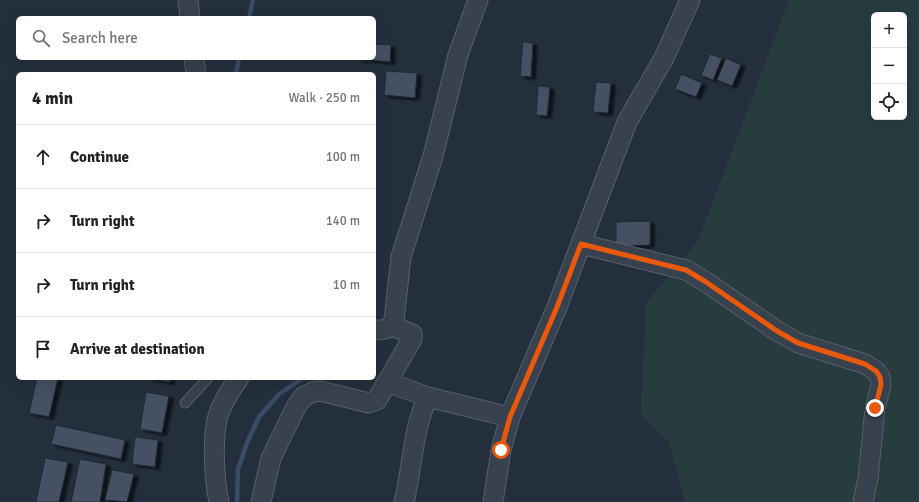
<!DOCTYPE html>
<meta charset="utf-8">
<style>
body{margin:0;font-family:Signika,sans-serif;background:#f2f2f2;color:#222}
.controls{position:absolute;right:12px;top:12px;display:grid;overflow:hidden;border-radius:6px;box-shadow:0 4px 16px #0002}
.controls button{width:36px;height:36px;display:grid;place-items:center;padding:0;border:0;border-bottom:1px solid #e0e0e0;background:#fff;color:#222;font:20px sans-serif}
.stop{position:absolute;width:12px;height:12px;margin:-9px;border:3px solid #ea580c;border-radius:50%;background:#fff}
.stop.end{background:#ea580c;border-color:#fff;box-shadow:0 1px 4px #0008}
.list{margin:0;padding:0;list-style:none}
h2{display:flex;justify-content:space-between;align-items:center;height:52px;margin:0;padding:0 16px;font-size:17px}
h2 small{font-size:13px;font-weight:400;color:#767676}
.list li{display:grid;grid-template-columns:26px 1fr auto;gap:12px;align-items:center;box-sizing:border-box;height:64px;padding:0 16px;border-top:1px solid #e0e0e0}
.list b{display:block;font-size:15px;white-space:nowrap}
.list em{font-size:13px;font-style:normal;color:#767676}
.icon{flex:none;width:22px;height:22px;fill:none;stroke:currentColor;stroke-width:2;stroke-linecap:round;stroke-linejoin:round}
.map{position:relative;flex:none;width:919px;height:502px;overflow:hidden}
.search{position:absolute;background:#fff;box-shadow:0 4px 16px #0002;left:16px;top:16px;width:360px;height:44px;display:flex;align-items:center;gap:10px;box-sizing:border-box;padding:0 14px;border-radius:6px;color:#767676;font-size:15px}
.panel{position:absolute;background:#fff;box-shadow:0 4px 16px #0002;left:16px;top:72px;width:360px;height:308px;border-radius:6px}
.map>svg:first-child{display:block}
</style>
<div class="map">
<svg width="919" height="502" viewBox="0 0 919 502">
<defs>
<filter id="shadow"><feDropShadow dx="4.5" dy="2.5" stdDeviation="1" flood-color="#0009"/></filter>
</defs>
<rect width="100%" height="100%" fill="#242f3e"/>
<!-- green -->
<path fill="#263c3f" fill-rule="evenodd" d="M789,0H919V502H685L669,442L641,414L646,303L698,241ZM874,15H904V117H874Z"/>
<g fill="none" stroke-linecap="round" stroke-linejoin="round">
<!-- stream -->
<g stroke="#394c67" stroke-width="4.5">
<polyline points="249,18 253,0"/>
<polyline points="236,74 239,58"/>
<polyline points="237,502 238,469 247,443 259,417 279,394 303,378"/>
</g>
</g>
<!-- building -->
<g fill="#455162" stroke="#1f2835" filter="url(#shadow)">
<polygon points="523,42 533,43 531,77 520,76"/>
<polygon points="374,44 391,45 390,62 358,59 374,58"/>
<polygon points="710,54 722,58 713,80 701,75"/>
<polygon points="726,58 741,65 732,86 717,80"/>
<polygon points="386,71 417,73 415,98 384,95"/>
<polygon points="681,74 702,83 696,97 675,89"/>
<polygon points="596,82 611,83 608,113 593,112"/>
<polygon points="538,86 550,87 547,116 536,115"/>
<polygon points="650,221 650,245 616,246 616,222"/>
<polygon points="37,378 58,378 49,417 29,413"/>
<polygon points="149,378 170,378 170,382"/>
<polygon points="146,392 169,396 162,433 140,429"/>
<polygon points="56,425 125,440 121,459 51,444"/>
<polygon points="135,437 158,440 155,467 132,464"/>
<polygon points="45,458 68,462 59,502 36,502"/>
<polygon points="80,459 106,464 100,502 71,502"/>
<polygon points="112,470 134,474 127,502 105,500"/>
</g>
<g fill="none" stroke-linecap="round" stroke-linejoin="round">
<defs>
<polyline id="service" points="185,403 208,378"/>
<g id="minor">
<polyline points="188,0 190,18"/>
<polyline points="194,58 196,74"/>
<polyline points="581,244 686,270 706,282 777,331 798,343 865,364 876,371 880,377 881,385 875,409 868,478 863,502"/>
<path d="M374,330C384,330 390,330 394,320L401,257L433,156L458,55L478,0"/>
<polyline points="387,382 428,397 510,417"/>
<path d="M219,502C214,478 212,439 218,416C222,403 231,389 239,378"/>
<polyline points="261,502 271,458 296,407 303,397 313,392 320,391 369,403 377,400 412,339 412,334 392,326"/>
<path d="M404,502C413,466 412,431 428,397"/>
<polyline points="493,502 501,450 510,417 557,307 627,122 664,58 690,0"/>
</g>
</defs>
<!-- service casing -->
<use href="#service" stroke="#565f6c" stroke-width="11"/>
<!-- minor casing -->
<use href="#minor" stroke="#565f6c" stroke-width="21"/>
<!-- service -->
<use href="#service" stroke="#38414e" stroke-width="9"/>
<!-- minor -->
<use href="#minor" stroke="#38414e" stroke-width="19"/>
</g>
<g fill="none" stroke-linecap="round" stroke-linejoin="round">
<!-- route -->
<polyline stroke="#ea580c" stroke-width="5" points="501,450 510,417 557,307 581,244 686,270 706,282 777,331 798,343 865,364 876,371 880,377 881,385 875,408"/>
</g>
</svg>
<div class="controls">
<button>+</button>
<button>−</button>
<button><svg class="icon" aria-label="locate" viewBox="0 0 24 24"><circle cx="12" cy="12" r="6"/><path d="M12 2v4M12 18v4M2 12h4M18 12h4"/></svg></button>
</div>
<div class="stop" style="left:501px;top:450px"></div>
<div class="stop end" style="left:875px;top:408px"></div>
<div class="search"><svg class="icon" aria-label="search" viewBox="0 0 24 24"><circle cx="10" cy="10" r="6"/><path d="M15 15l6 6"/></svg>Search here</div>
<section class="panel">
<h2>4 min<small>Walk · 250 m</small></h2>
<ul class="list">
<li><svg class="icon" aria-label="ahead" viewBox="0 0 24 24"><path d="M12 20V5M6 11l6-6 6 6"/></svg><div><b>Continue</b></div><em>100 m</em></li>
<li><svg class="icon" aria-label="right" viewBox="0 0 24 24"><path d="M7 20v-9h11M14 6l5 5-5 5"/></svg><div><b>Turn right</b></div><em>140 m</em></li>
<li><svg class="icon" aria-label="right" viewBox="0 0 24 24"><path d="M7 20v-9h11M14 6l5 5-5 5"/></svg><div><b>Turn right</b></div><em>10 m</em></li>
<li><svg class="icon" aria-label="arrive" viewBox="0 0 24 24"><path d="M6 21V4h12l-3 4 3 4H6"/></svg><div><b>Arrive at destination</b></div></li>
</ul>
</section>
</div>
